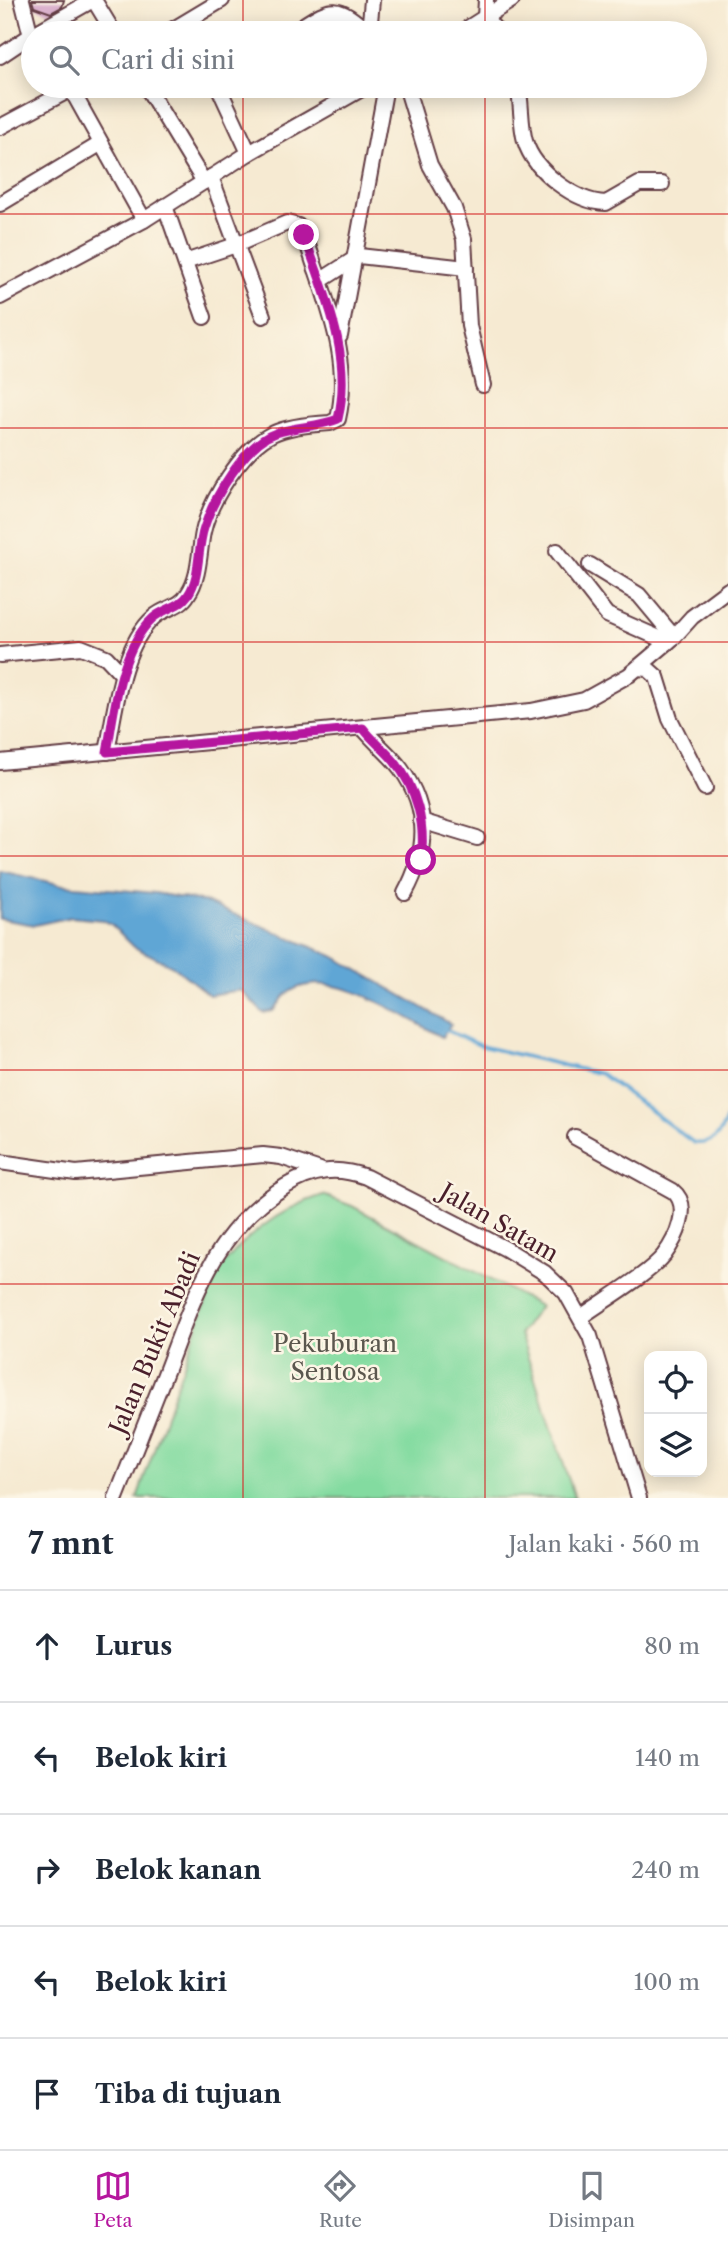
<!DOCTYPE html>
<html lang="id">
<meta charset="utf-8">
<style>
body{margin:0;font-family:"Libre Caslon Text",serif;background:#f6f6f7;color:#1f2937}
.controls{position:absolute;right:21px;bottom:21px;display:grid;overflow:hidden;border-radius:14px;box-shadow:0 4px 18px #0003}
.controls button{width:63px;height:63px;display:grid;place-items:center;padding:0;border:0;border-bottom:2px solid #e0e1e3;background:#fff;color:#1f2937;font:35px sans-serif}
.stop{position:absolute;width:21px;height:21px;margin:-16px;border:5px solid #b5179e;border-radius:50%;background:#fff}
.stop.end{background:#b5179e;border-color:#fff;box-shadow:0 2px 7px #0008}
.list{margin:0;padding:0;list-style:none}
h2{display:flex;justify-content:space-between;align-items:center;height:91px;margin:0;padding:0 28px;font-size:30px}
h2 small{font-size:23px;font-weight:400;color:#747a83}
.list li{display:grid;grid-template-columns:46px 1fr auto;gap:21px;align-items:center;box-sizing:border-box;height:112px;padding:0 28px;border-top:2px solid #e0e1e3}
.list b{display:block;font-size:26px;white-space:nowrap}
.list em{font-size:23px;font-style:normal;color:#747a83}
.icon{flex:none;width:38px;height:38px;fill:none;stroke:currentColor;stroke-width:2;stroke-linecap:round;stroke-linejoin:round}
.map{position:relative;flex:none;width:728px;height:1498px;overflow:hidden}
.search{position:absolute;background:#fff;box-shadow:0 4px 18px #0003;left:21px;right:21px;top:21px;height:77px;display:flex;align-items:center;gap:18px;box-sizing:border-box;padding:0 24px;border-radius:38px;color:#747a83;font-size:26px}
.sheet{height:651px;background:#fff}
nav{display:flex;justify-content:space-around;align-items:center;box-sizing:border-box;height:98px;border-top:2px solid #e0e1e3;background:#fff;font-size:19px;color:#747a83}
nav a{display:grid;justify-items:center;gap:4px}
nav .on{color:#b5179e}
.map>svg:first-child{display:block}
</style>
<div class="map">
<svg width="728" height="1498" viewBox="0 0 728 1498">
<rect width="100%" height="100%" fill="#fcf5e5"/>
<filter id="ink" filterUnits="userSpaceOnUse"><feTurbulence type="fractalNoise" baseFrequency=".0143" numOctaves="2"/><feDisplacementMap in="SourceGraphic" scale="14" xChannelSelector="R" yChannelSelector="G"/><feConvolveMatrix kernelMatrix="1 2 1 2 8 2 1 2 1" color-interpolation-filters="sRGB"/></filter>
<filter id="wash" filterUnits="userSpaceOnUse"><feTurbulence type="fractalNoise" baseFrequency=".00686" numOctaves="4" result="noise"/><feDisplacementMap in="SourceGraphic" scale="28" xChannelSelector="R" yChannelSelector="G"/><feGaussianBlur stdDeviation="1.57" result="paint"/><feColorMatrix in="noise" values="0 0 0 0 0 0 0 0 0 0 0 0 0 0 0 0 0 1.4 0 .05"/><feComposite in="paint" operator="in"/></filter>
<g filter="url(#wash)">
<rect width="100%" height="100%" fill="#f6ead2"/>
<!-- green -->
<path fill="#83dba0" stroke="#667d66" stroke-width="2" d="M323,1195L352,1206L540,1306L520,1334L575,1498H137L215,1276C241,1238 279,1209 323,1195Z"/>
<!-- water -->
<path fill="#5ea6d5" stroke="#546280" stroke-width="2" d="M0,871L63,885L155,893L205,902L333,956L451,1024L442,1037C405,1017 332,966 291,991C282,996 280,1004 273,1011L263,1013L241,990L209,995L173,966L134,947L112,925L103,920L71,917L35,925L0,919Z"/>
<g fill="none" stroke-linecap="round" stroke-linejoin="round">
<!-- stream -->
<path stroke="#5ea6d5" stroke-width="3.5" d="M444,1029L481,1046L601,1074L694,1143C715,1146 723,1130 728,1114"/>
</g>
<g id="blocks">
<!-- building -->
<polygon fill="#d2a0c7" points="32,0 64,0 62,7 51,13 34,7"/>
</g>
</g>
<g filter="url(#ink)">
<use href="#blocks" fill-opacity="0" stroke="#643d44" stroke-width="2"/>
<g fill="none" stroke-linecap="round" stroke-linejoin="round">
<defs>
<g id="minor">
<polyline points="22,0 31,36"/>
<polyline points="94,0 114,33"/>
<polyline points="486,0 485,17 498,33"/>
<polyline points="35,33 93,0"/>
<polyline points="167,33 222,0"/>
<path d="M291,33C331,8 333,0 369,33"/>
<polyline points="369,33 372,0"/>
<polyline points="460,33 512,0"/>
<polyline points="0,56 33,34"/>
<polyline points="146,86 204,182"/>
<polyline points="218,86 249,153"/>
<polyline points="406,86 430,165 454,208 464,239 469,326 483,385"/>
<path d="M518,86C522,104 520,123 525,141C534,171 575,202 606,203L639,184H662"/>
<polyline points="71,89 144,220"/>
<polyline points="0,127 77,86"/>
<polyline points="211,177 263,316"/>
<polyline points="0,204 100,144"/>
<polyline points="165,206 204,317"/>
<polyline points="320,281 359,256 466,268"/>
<polyline points="0,297 144,220 249,153 367,86"/>
<polyline points="340,336 386,86"/>
<polyline points="557,551 607,615 668,642"/>
<polyline points="590,565 639,595 674,637"/>
<polyline points="0,655 81,647 106,657 122,674"/>
<polyline points="638,668 648,669 657,677 670,719 705,788"/>
<path d="M363,728C375,743 390,754 401,769C430,809 428,851 405,893"/>
<path d="M107,752C115,711 121,646 154,617C165,607 180,608 188,594C200,577 199,551 203,532C210,500 242,449 272,434C288,426 312,424 330,423L338,419C350,367 333,320 317,272C311,257 308,239 298,226L287,223L236,245L185,262"/>
<polyline points="0,762 531,711 584,700 629,675 674,637 692,617 728,590"/>
<polyline points="421,821 477,838"/>
<path d="M575,1137L673,1191C692,1206 676,1239 664,1255C649,1274 603,1301 581,1317"/>
<polyline points="0,1162 76,1173 263,1155 281,1157 320,1170"/>
<path d="M116,1498C132,1457 149,1415 165,1374C194,1299 213,1230 286,1186C313,1170 336,1166 366,1177L506,1249L545,1273L566,1293L590,1336L639,1498"/>
</g>
</defs>
<!-- minor casing -->
<use href="#minor" stroke="#643d44" stroke-width="18"/>
<!-- minor -->
<use href="#minor" stroke="#fff" stroke-width="14"/>
</g>
</g>
<g fill="none" stroke-linecap="round" stroke-linejoin="round" filter="url(#ink)">
<!-- route -->
<path stroke="#b5179e" stroke-width="9" d="M304,235C325,295 353,355 338,419C319,427 296,426 276,433C245,443 213,499 204,528C197,549 201,576 188,595C179,608 164,608 153,618C119,650 115,709 107,752L363,728C372,740 384,749 394,761C417,788 426,825 421,860"/>
</g>
<!-- grid -->
<path fill="none" stroke="#d62828" stroke-width="2" stroke-opacity="0.55" d="M243,0V33M485,0V33M243,86V1498M485,86V1498M0,214H728M0,428H728M0,642H728M0,856H728M0,1070H728M0,1284H728"/>
<g text-anchor="middle" stroke-width="5" stroke-linejoin="round" paint-order="stroke">
<!-- street labels -->
<g font-size="24" fill="#4a1f2b" stroke="#fcf5e5">
<text transform="translate(499 1223) rotate(30)" y="8">Jalan Satam</text>
<text transform="translate(155 1343) rotate(-67)" y="8">Jalan Bukit Abadi</text>
</g>
<!-- park labels -->
<g font-size="24" fill="#5b574e" stroke="#fcf5e5">
<text x="335" y="1352">Pekuburan<tspan x="335" dy="28">Sentosa</tspan></text>
</g>
</g>
</svg>
<div class="controls">
<button><svg class="icon" aria-label="locate" viewBox="0 0 24 24"><circle cx="12" cy="12" r="6"/><path d="M12 2v4M12 18v4M2 12h4M18 12h4"/></svg></button>
<button><svg class="icon" aria-label="layers" viewBox="0 0 24 24"><path d="M12 4l9 5-9 5-9-5zM3 14l9 5 9-5"/></svg></button>
</div>
<div class="stop" style="left:421px;top:860px"></div>
<div class="stop end" style="left:304px;top:235px"></div>
<div class="search"><svg class="icon" aria-label="search" viewBox="0 0 24 24"><circle cx="10" cy="10" r="6"/><path d="M15 15l6 6"/></svg>Cari di sini</div>
</div>
<section class="sheet">
<h2>7 mnt<small>Jalan kaki · 560 m</small></h2>
<ul class="list">
<li><svg class="icon" aria-label="ahead" viewBox="0 0 24 24"><path d="M12 20V5M6 11l6-6 6 6"/></svg><div><b>Lurus</b></div><em>80 m</em></li>
<li><svg class="icon" aria-label="left" viewBox="0 0 24 24"><path d="M17 20v-9H6M10 6l-5 5 5 5"/></svg><div><b>Belok kiri</b></div><em>140 m</em></li>
<li><svg class="icon" aria-label="right" viewBox="0 0 24 24"><path d="M7 20v-9h11M14 6l5 5-5 5"/></svg><div><b>Belok kanan</b></div><em>240 m</em></li>
<li><svg class="icon" aria-label="left" viewBox="0 0 24 24"><path d="M17 20v-9H6M10 6l-5 5 5 5"/></svg><div><b>Belok kiri</b></div><em>100 m</em></li>
<li><svg class="icon" aria-label="arrive" viewBox="0 0 24 24"><path d="M6 21V4h12l-3 4 3 4H6"/></svg><div><b>Tiba di tujuan</b></div></li>
</ul>
</section>
<nav>
<a class="on"><svg class="icon" aria-label="map" viewBox="0 0 24 24"><path d="M3 6l6-2 6 2 6-2v14l-6 2-6-2-6 2zM9 4v14M15 6v14"/></svg>Peta</a>
<a><svg class="icon" aria-label="directions" viewBox="0 0 24 24"><path d="M12 3l9 9-9 9-9-9zM9 14v-3h6M13 9l2 2-2 2"/></svg>Rute</a>
<a><svg class="icon" aria-label="saved" viewBox="0 0 24 24"><path d="M7 4h10v16l-5-4-5 4z"/></svg>Disimpan</a>
</nav>
